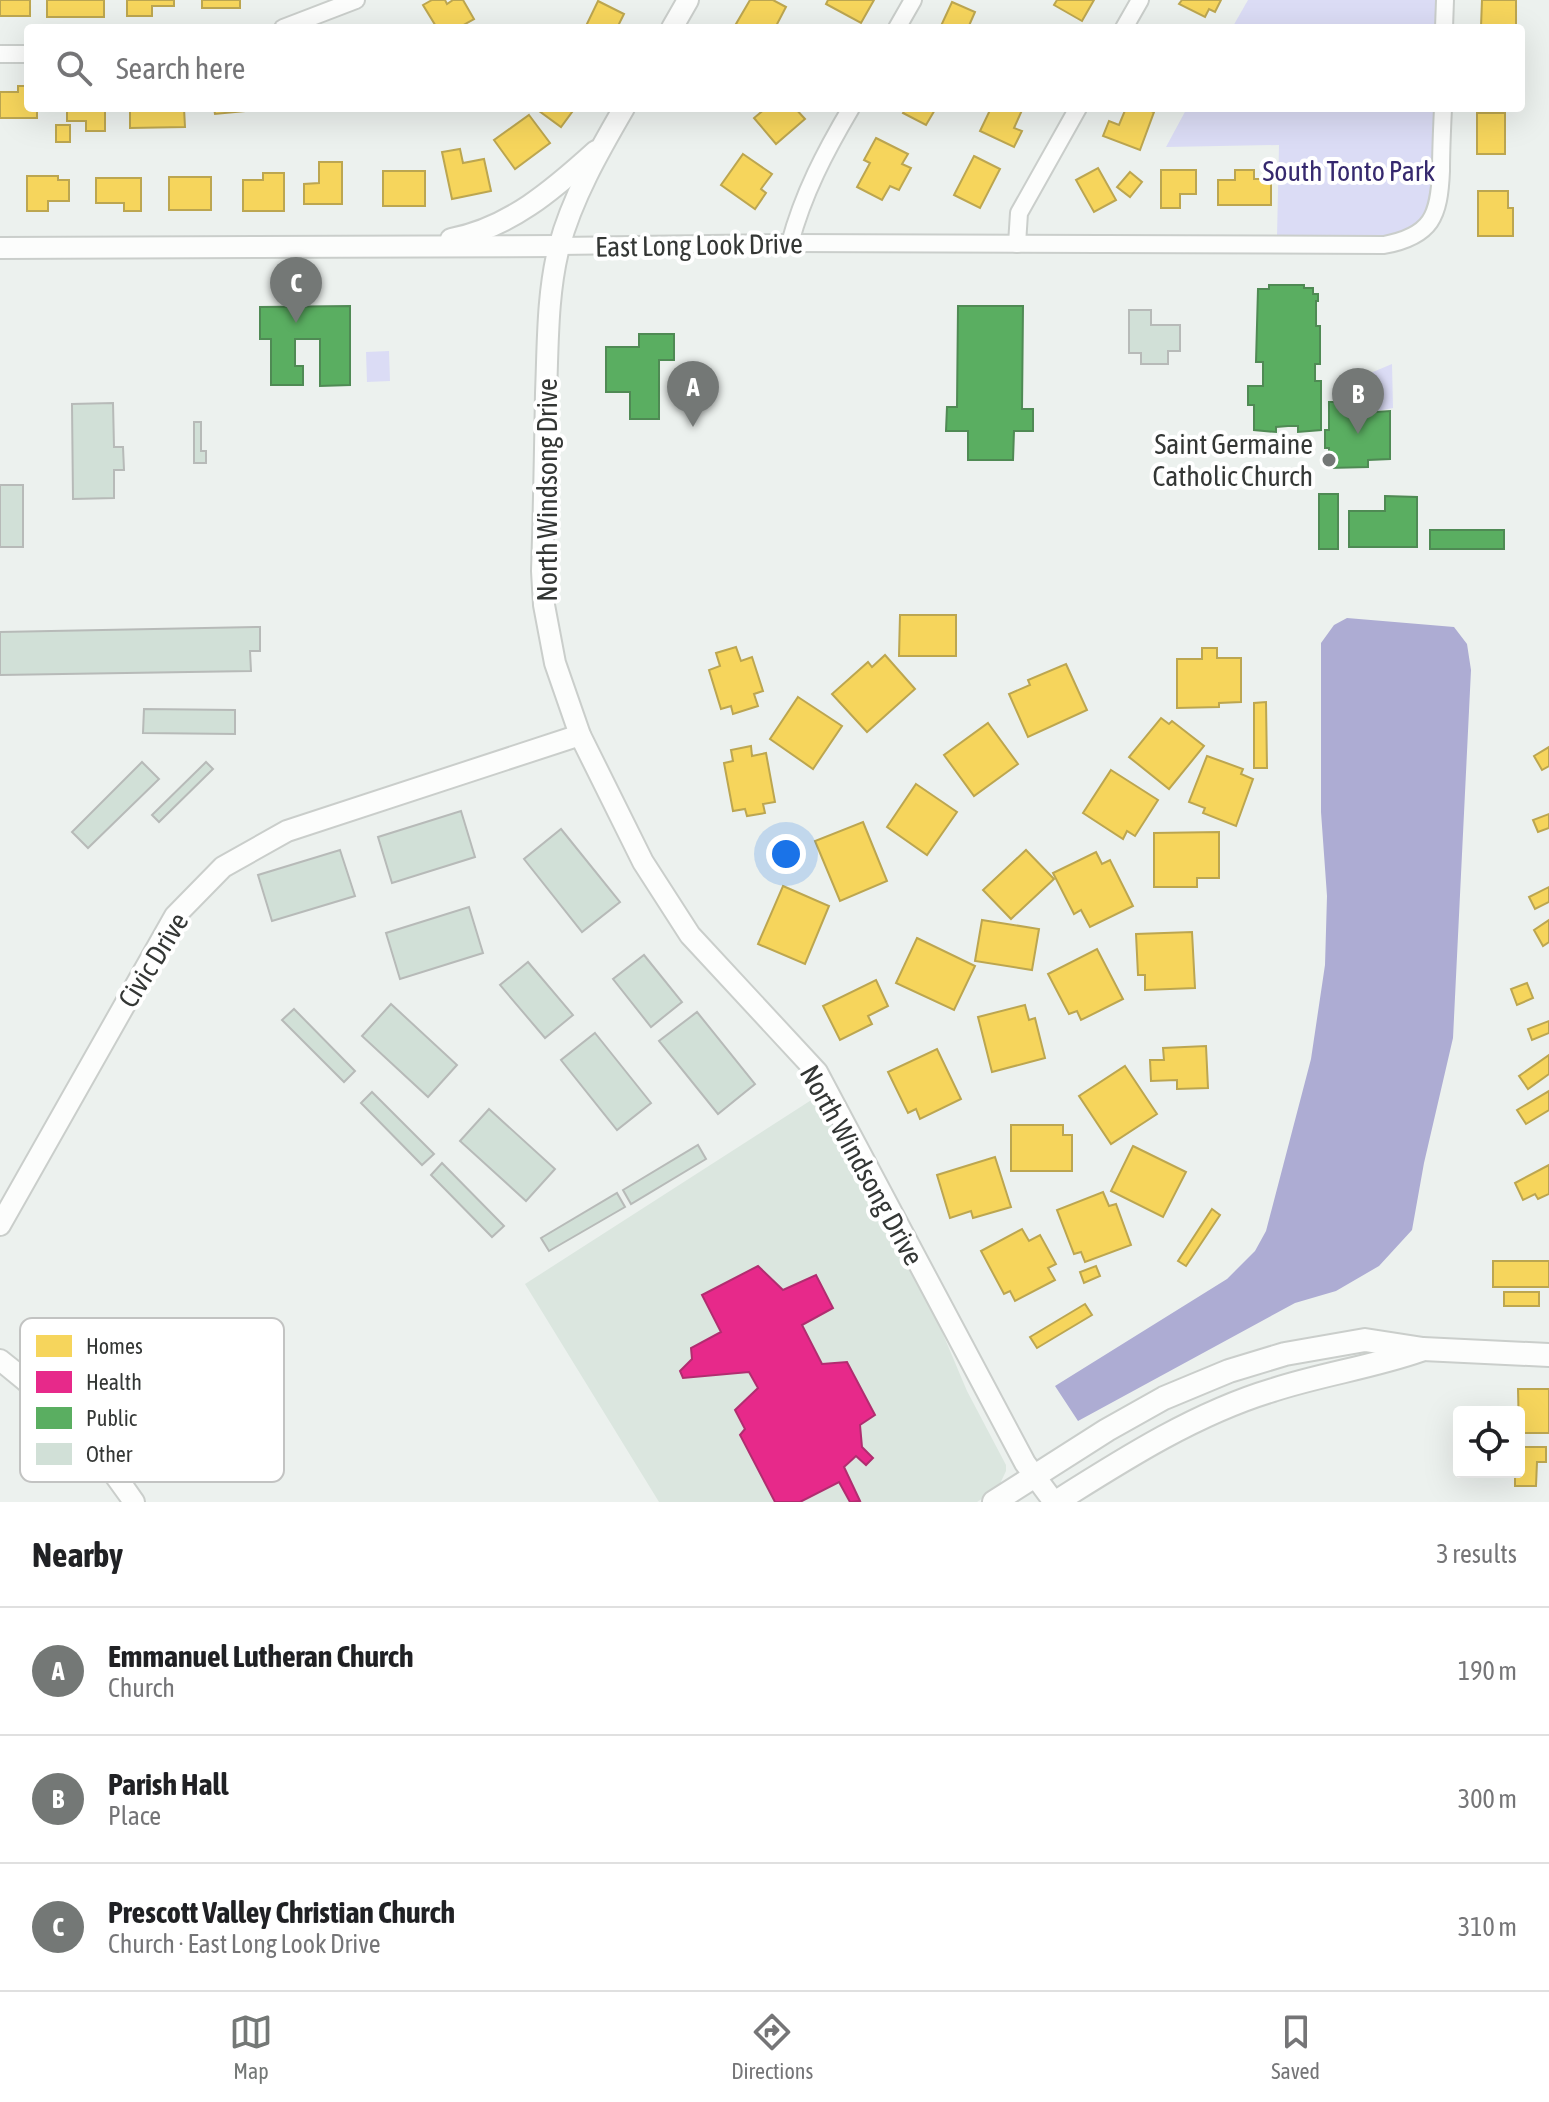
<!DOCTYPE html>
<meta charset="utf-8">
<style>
body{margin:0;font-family:"Asap Condensed",sans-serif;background:#f6f6f6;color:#202124}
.controls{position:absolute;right:24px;bottom:24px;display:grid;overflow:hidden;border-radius:8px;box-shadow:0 8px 32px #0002}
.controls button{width:72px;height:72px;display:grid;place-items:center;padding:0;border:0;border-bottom:2px solid #e0e0e0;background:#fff;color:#202124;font:40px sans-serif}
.you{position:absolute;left:786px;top:854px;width:28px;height:28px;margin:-20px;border:6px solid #fff;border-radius:50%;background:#1a73e8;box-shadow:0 0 0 12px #1a73e833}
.badge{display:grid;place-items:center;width:52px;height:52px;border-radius:50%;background:#747876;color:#fff;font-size:26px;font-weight:700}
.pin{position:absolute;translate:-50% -66px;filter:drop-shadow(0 2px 4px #0008)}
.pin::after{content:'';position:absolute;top:42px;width:28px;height:24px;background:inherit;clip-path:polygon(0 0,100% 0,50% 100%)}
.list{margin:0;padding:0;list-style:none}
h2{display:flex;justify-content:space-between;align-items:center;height:104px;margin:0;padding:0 32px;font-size:34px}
h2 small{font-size:26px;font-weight:400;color:#757577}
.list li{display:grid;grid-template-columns:52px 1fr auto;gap:24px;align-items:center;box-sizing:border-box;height:128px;padding:0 32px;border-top:2px solid #e0e0e0}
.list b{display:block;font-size:30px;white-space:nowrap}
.list p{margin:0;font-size:26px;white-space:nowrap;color:#757577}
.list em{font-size:26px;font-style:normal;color:#757577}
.icon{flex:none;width:44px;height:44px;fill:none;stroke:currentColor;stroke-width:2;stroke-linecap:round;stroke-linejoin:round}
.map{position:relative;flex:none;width:1549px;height:1502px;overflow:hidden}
.search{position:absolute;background:#fff;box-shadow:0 8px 32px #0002;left:24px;right:24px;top:24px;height:88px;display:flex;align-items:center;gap:20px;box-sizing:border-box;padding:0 28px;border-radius:8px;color:#757577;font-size:30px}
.sheet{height:488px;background:#fff}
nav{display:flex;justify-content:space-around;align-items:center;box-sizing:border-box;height:112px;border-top:2px solid #e0e0e0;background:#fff;font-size:22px;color:#757577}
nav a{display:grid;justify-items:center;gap:4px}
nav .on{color:#747876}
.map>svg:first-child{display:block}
</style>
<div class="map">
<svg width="1549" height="1502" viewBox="0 0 1549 1502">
<rect width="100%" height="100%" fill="#ecf1ee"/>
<!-- built -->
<polygon fill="#dbe6df" points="816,1097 929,1301 967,1391 1006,1465 1006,1471 998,1488 977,1502 659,1502 525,1284"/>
<!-- green -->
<g fill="#dbdcf5">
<polygon points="1248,0 1440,0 1440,28 1232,28"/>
<polygon points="1187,108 1438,108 1436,190 1430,211 1415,227 1395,236 1277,237 1279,145 1166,147"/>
<polygon points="389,351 390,381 367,382 366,352"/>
<polygon points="1392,364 1393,408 1377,411 1376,402 1349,401 1349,382"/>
</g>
<!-- water -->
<polygon fill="#adacd3" points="1347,618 1454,627 1467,644 1471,670 1453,1038 1424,1163 1412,1230 1379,1266 1336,1291 1295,1303 1078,1421 1055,1386 1227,1279 1255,1251 1266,1231 1311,1059 1325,965 1327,896 1321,812 1321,643 1334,625"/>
<!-- homes -->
<g fill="#f6d55c" stroke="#bca650" stroke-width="2">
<rect x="0" y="0" width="30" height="16"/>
<rect x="47" y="0" width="57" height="17"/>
<polygon points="127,0 174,0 174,6 152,6 152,16 127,16"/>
<rect x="202" y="0" width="38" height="8"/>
<polygon points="432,0 445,0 447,4 453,0 463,0 474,19 458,28 437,28 423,5"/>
<polygon points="750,0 773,0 786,7 775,28 743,28 736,24"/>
<polygon points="828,0 874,0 861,23 826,4"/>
<polygon points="1057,0 1094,0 1082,21 1054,5"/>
<polygon points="1182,0 1221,0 1215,12 1209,9 1205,17 1179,4"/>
<polygon points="1482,0 1516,0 1516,28 1481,27"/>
<polygon points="598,1 624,14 617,28 585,28"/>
<polygon points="952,2 975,12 968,28 940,28"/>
<polygon points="18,86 28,86 28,108 37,108 37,118 0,118 0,92 18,92"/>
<polygon points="67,108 105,108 105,131 86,131 86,121 67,121"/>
<polygon points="130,108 184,108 185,127 130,128"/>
<polygon points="214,108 256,108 257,110 215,114"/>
<polygon points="535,108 575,108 561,127"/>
<polygon points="766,108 795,108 805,119 776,144 754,118"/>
<polygon points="906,108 936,108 926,125 903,113"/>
<polygon points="991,108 1023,108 1014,128 1022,131 1014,147 980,131"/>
<polygon points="1126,108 1142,108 1154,112 1140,150 1103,136 1109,121 1119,125"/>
<rect x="1477" y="113" width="28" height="41"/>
<polygon points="529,115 550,143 515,169 494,140"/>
<rect x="56" y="125" width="14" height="17"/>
<polygon points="876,138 908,154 902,164 911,168 899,190 890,186 882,200 857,187 870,163 864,160"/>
<polygon points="460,149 463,163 484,159 491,191 452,199 442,152"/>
<polygon points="743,154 772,174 761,189 766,193 755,209 721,185"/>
<polygon points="974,156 1000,169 980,208 954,195"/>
<polygon points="319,162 342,162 342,204 304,204 304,184 319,183"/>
<polygon points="1098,168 1116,200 1094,212 1076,180"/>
<polygon points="1161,170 1196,170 1196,194 1180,194 1180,208 1161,208"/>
<polygon points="1235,170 1254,170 1254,179 1271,179 1271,205 1218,205 1218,180 1235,180"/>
<rect x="383" y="171" width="42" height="35"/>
<polygon points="1130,172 1142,182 1130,197 1117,187"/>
<polygon points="263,173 284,173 284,211 243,211 243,180 263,180"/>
<polygon points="27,176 58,176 58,180 69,180 69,201 48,201 48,211 27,211"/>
<rect x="169" y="177" width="42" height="33"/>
<polygon points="96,178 141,178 141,211 124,211 124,203 96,203"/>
<polygon points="1478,191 1508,191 1508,208 1513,208 1513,236 1478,236"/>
<polygon points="900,615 956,615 956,656 899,656"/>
<polygon points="736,647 741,661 752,657 763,691 754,694 758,706 733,714 731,706 721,709 709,670 720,666 716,653"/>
<polygon points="1202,648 1217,648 1217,658 1241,658 1241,702 1219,703 1219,707 1177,708 1177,659 1202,659"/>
<polygon points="885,655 915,689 867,732 832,694 868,662 872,667"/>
<polygon points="1066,664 1087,710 1028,737 1009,694 1030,685 1028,680"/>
<polygon points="798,697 842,726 813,769 770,739"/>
<polygon points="1266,702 1267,768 1254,768 1254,703"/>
<polygon points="1161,718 1169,724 1172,721 1204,746 1169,789 1129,757"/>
<polygon points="988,723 1018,764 974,796 944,755"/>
<polygon points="751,746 752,756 766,753 775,802 763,804 765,813 747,816 745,809 733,811 724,763 733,761 731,750"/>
<polygon points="1549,747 1549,766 1542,770 1534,756"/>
<polygon points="1207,756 1243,769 1241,774 1253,779 1236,826 1203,813 1205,808 1189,802"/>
<polygon points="1111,770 1158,800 1135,836 1127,831 1123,839 1083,813"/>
<polygon points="916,784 957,812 927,855 887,827"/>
<polygon points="1549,814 1549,828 1538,832 1533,820"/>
<polygon points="863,822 887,881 840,901 815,841"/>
<polygon points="1219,832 1219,878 1197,878 1197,887 1154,887 1154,833"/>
<polygon points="1026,850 1054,879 1011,919 983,890"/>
<polygon points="1096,852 1102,864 1110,860 1133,906 1090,927 1081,910 1074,914 1053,873"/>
<polygon points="783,886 829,906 805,964 758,944"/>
<polygon points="1549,887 1549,902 1535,909 1529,897"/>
<polygon points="982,920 1039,929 1032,970 975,961"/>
<polygon points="1549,920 1549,942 1543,946 1534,930"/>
<polygon points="1192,932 1195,988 1145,990 1145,975 1138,975 1136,934"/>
<polygon points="917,938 975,966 954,1010 896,983"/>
<polygon points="1097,949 1123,999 1081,1020 1077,1011 1069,1014 1048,974"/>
<polygon points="876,980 888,1006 868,1016 872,1024 840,1040 823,1006"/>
<polygon points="1527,983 1533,998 1517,1005 1511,989"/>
<polygon points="1025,1005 1029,1020 1035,1018 1045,1058 992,1072 978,1017"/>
<polygon points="1549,1021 1549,1033 1532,1040 1528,1029"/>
<polygon points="1206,1046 1208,1088 1177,1089 1177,1080 1151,1081 1150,1060 1164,1060 1163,1048"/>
<polygon points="937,1049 961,1099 920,1119 916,1109 908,1113 888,1072"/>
<polygon points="1549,1055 1549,1074 1528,1089 1519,1076"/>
<polygon points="1125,1066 1157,1114 1111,1144 1079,1096"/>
<polygon points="1549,1091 1549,1110 1526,1124 1517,1110"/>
<polygon points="1011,1125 1063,1125 1063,1135 1072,1135 1072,1171 1011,1171"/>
<polygon points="1133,1146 1186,1172 1163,1217 1111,1191"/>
<polygon points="995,1157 1011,1207 973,1218 971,1211 950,1218 937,1175"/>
<polygon points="1549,1165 1549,1194 1538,1199 1535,1194 1523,1200 1515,1183"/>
<polygon points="1103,1192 1109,1206 1116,1204 1131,1245 1085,1262 1081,1252 1074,1254 1057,1210"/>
<polygon points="1212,1209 1220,1215 1186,1266 1178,1261"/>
<polygon points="1022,1229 1029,1241 1040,1235 1056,1264 1048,1268 1055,1280 1015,1301 1010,1291 1004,1294 981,1251"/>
<rect x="1493" y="1261" width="56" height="26"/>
<polygon points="1096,1266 1100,1276 1084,1283 1080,1272"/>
<rect x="1504" y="1292" width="35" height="14"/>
<polygon points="1085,1304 1092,1315 1037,1348 1030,1337"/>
<polygon points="1518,1389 1549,1389 1549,1433 1519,1433"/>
<polygon points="1519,1447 1546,1447 1546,1462 1537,1462 1536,1486 1515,1486 1515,1472 1519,1472"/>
</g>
<!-- health -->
<polygon fill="#e7298a" stroke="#b12d70" stroke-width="2" points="758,1266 783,1290 816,1275 833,1308 802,1325 822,1364 847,1362 875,1415 860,1425 862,1447 873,1458 866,1465 856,1456 844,1467 860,1501 850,1502 839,1482 800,1502 775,1502 740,1435 745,1429 735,1410 758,1388 749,1372 683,1378 680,1371 692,1359 691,1348 721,1332 702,1295"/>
<!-- public -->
<g fill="#5aae61" stroke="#4f8a54" stroke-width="2">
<polygon points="1269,285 1304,285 1304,288 1313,288 1313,294 1318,294 1318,301 1316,301 1316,326 1320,326 1320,364 1315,364 1315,381 1321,381 1321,430 1298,432 1298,426 1288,426 1276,427 1276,432 1254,430 1254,405 1248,405 1248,386 1263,386 1263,362 1256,362 1258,289 1269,289"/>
<polygon points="350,306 350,385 320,386 320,339 295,339 295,366 303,366 303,385 271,385 271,339 260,339 260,307"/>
<polygon points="958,306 1023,306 1022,409 1033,409 1033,431 1014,431 1013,460 968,460 968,431 946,431 947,407 957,407"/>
<polygon points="639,334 674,334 674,360 659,360 659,419 630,419 630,392 606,392 606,347 639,347"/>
<polygon points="1329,402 1376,402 1376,412 1390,411 1390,459 1368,460 1368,467 1329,468 1329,448 1325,448 1325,430 1329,430"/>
<rect x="1319" y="494" width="19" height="55"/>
<polygon points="1385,496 1417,497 1417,547 1349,547 1349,511 1385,511"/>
<rect x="1430" y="530" width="74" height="19"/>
</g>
<!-- building -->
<g fill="#d1e0d7" stroke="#b7bab8" stroke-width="2">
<polygon points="1129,310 1151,310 1151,325 1180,325 1180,351 1168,351 1168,364 1141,364 1141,353 1129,353"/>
<polygon points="113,403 114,447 123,447 124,470 114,470 114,498 73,499 72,404"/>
<polygon points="194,422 201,422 201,451 206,451 206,463 194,463"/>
<rect x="0" y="485" width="23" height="62"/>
<polygon points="260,627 260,651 250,651 251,671 0,675 0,632"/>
<polygon points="144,709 235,710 235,734 143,733"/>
<polygon points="142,762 159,779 88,848 72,832"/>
<polygon points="206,762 213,769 159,822 152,815"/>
<polygon points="461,811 475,857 392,883 378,837"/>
<polygon points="561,829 620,902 582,932 524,859"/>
<polygon points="340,850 355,896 272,921 258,875"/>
<polygon points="469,907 483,953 400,979 386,933"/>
<polygon points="644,955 682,1002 651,1027 613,979"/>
<polygon points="528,962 573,1015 545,1038 500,985"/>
<polygon points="391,1004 457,1065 428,1097 362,1036"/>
<polygon points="294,1009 355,1071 344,1082 282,1020"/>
<polygon points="697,1012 755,1084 718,1114 659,1041"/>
<polygon points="595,1033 651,1103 617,1130 561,1060"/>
<polygon points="372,1092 434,1154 422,1165 361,1103"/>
<polygon points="489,1109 555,1169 526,1201 460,1141"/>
<polygon points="698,1145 706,1159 631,1204 623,1190"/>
<polygon points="442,1163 504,1226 492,1237 431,1175"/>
<polygon points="617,1193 625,1207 549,1251 541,1238"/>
</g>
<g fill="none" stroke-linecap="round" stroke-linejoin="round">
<defs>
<g id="minor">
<polyline points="283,28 356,0"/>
<polyline points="897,28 913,0"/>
<polyline points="1124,28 1140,0"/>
<polyline points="1444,28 1445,0"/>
<polyline points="0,54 28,54"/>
<path d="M790,243C803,194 825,152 851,108"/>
<polyline points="1017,244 1019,213 1078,108"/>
<path d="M559,246L790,243L1384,245C1432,236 1439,216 1441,171C1441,150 1442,129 1443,108"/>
</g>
<g id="tertiary">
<polyline points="672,28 688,0"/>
<path d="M624,108C599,151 572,198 559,247C547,294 548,345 546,393C545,453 544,512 542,571L544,605L555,663L580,735L643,862L690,935L817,1072L1025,1463L1054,1502"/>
<path d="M451,239C509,228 553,190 596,151"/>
<polyline points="0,248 559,246"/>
<polyline points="0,1225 175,916 223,867 287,831 580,735"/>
<path d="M0,1360C52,1400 97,1447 134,1502"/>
</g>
<g id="secondary">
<polyline points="994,1502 1107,1430 1164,1398 1229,1371 1285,1354 1365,1340 1423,1349 1549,1355"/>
<path d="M1056,1502C1124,1459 1196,1413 1273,1390C1322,1374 1373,1367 1421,1350"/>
</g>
</defs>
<!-- minor casing -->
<use href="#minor" stroke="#cacecb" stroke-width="20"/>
<!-- tertiary casing -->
<use href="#tertiary" stroke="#cacecb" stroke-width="24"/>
<!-- secondary casing -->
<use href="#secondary" stroke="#cacecb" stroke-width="26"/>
<!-- minor -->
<use href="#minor" stroke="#fcfdfc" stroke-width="16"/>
<!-- tertiary -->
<use href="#tertiary" stroke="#fcfdfc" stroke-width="20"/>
<!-- secondary -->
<use href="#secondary" stroke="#fcfdfc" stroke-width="22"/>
</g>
<!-- markers -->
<circle fill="#747876" stroke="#fff" stroke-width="3" cx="1329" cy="460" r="8"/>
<g text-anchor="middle" stroke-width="8" stroke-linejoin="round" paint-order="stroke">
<!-- park labels -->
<g font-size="28" fill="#36296e" stroke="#fff">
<text x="1349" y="181">South Tonto Park</text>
</g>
<!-- street labels -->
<g font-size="28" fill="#343735" stroke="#fff">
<text transform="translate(699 245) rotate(-1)" y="10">East Long Look Drive</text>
<text transform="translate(547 490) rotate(-90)" y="10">North Windsong Drive</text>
<text transform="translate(153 960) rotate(-58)" y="10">Civic Drive</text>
<text transform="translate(862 1165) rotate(61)" y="10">North Windsong Drive</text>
</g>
<!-- poi labels -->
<g font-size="28" fill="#343735" stroke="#fff" text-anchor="end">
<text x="1313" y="454">Saint Germaine<tspan x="1313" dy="32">Catholic Church</tspan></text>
</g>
</g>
<!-- legend -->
<rect x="20" y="1318" width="264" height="164" rx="12" fill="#fff" stroke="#c2c3c2" stroke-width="2"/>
<rect x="36" y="1335" width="36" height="22" fill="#f6d55c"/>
<rect x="36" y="1371" width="36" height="22" fill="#e7298a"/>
<rect x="36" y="1407" width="36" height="22" fill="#5aae61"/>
<rect x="36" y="1443" width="36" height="22" fill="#d1e0d7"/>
<g font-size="22" fill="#343735">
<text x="86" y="1354">Homes</text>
<text x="86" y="1390">Health</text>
<text x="86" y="1426">Public</text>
<text x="86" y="1462">Other</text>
</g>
</svg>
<div class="controls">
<button><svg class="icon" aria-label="locate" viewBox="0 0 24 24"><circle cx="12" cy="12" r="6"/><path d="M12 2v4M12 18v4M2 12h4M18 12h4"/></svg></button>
</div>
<div class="you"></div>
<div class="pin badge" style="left:693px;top:427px">A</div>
<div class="pin badge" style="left:1358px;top:434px">B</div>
<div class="pin badge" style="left:296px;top:323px">C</div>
<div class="search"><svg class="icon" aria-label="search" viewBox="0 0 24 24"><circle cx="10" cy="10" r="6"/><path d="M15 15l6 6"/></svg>Search here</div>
</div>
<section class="sheet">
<h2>Nearby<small>3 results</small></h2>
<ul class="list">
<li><span class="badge">A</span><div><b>Emmanuel Lutheran Church</b><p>Church</p></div><em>190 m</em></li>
<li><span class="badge">B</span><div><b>Parish Hall</b><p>Place</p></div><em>300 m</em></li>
<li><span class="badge">C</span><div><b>Prescott Valley Christian Church</b><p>Church · East Long Look Drive</p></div><em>310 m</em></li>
</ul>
</section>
<nav>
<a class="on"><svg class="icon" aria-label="map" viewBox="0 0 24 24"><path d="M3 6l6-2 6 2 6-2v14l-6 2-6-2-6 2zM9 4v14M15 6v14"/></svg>Map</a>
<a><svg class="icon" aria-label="directions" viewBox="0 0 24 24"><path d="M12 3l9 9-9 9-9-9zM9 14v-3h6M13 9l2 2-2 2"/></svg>Directions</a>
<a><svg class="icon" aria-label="saved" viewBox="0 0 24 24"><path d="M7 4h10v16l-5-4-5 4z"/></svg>Saved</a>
</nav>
